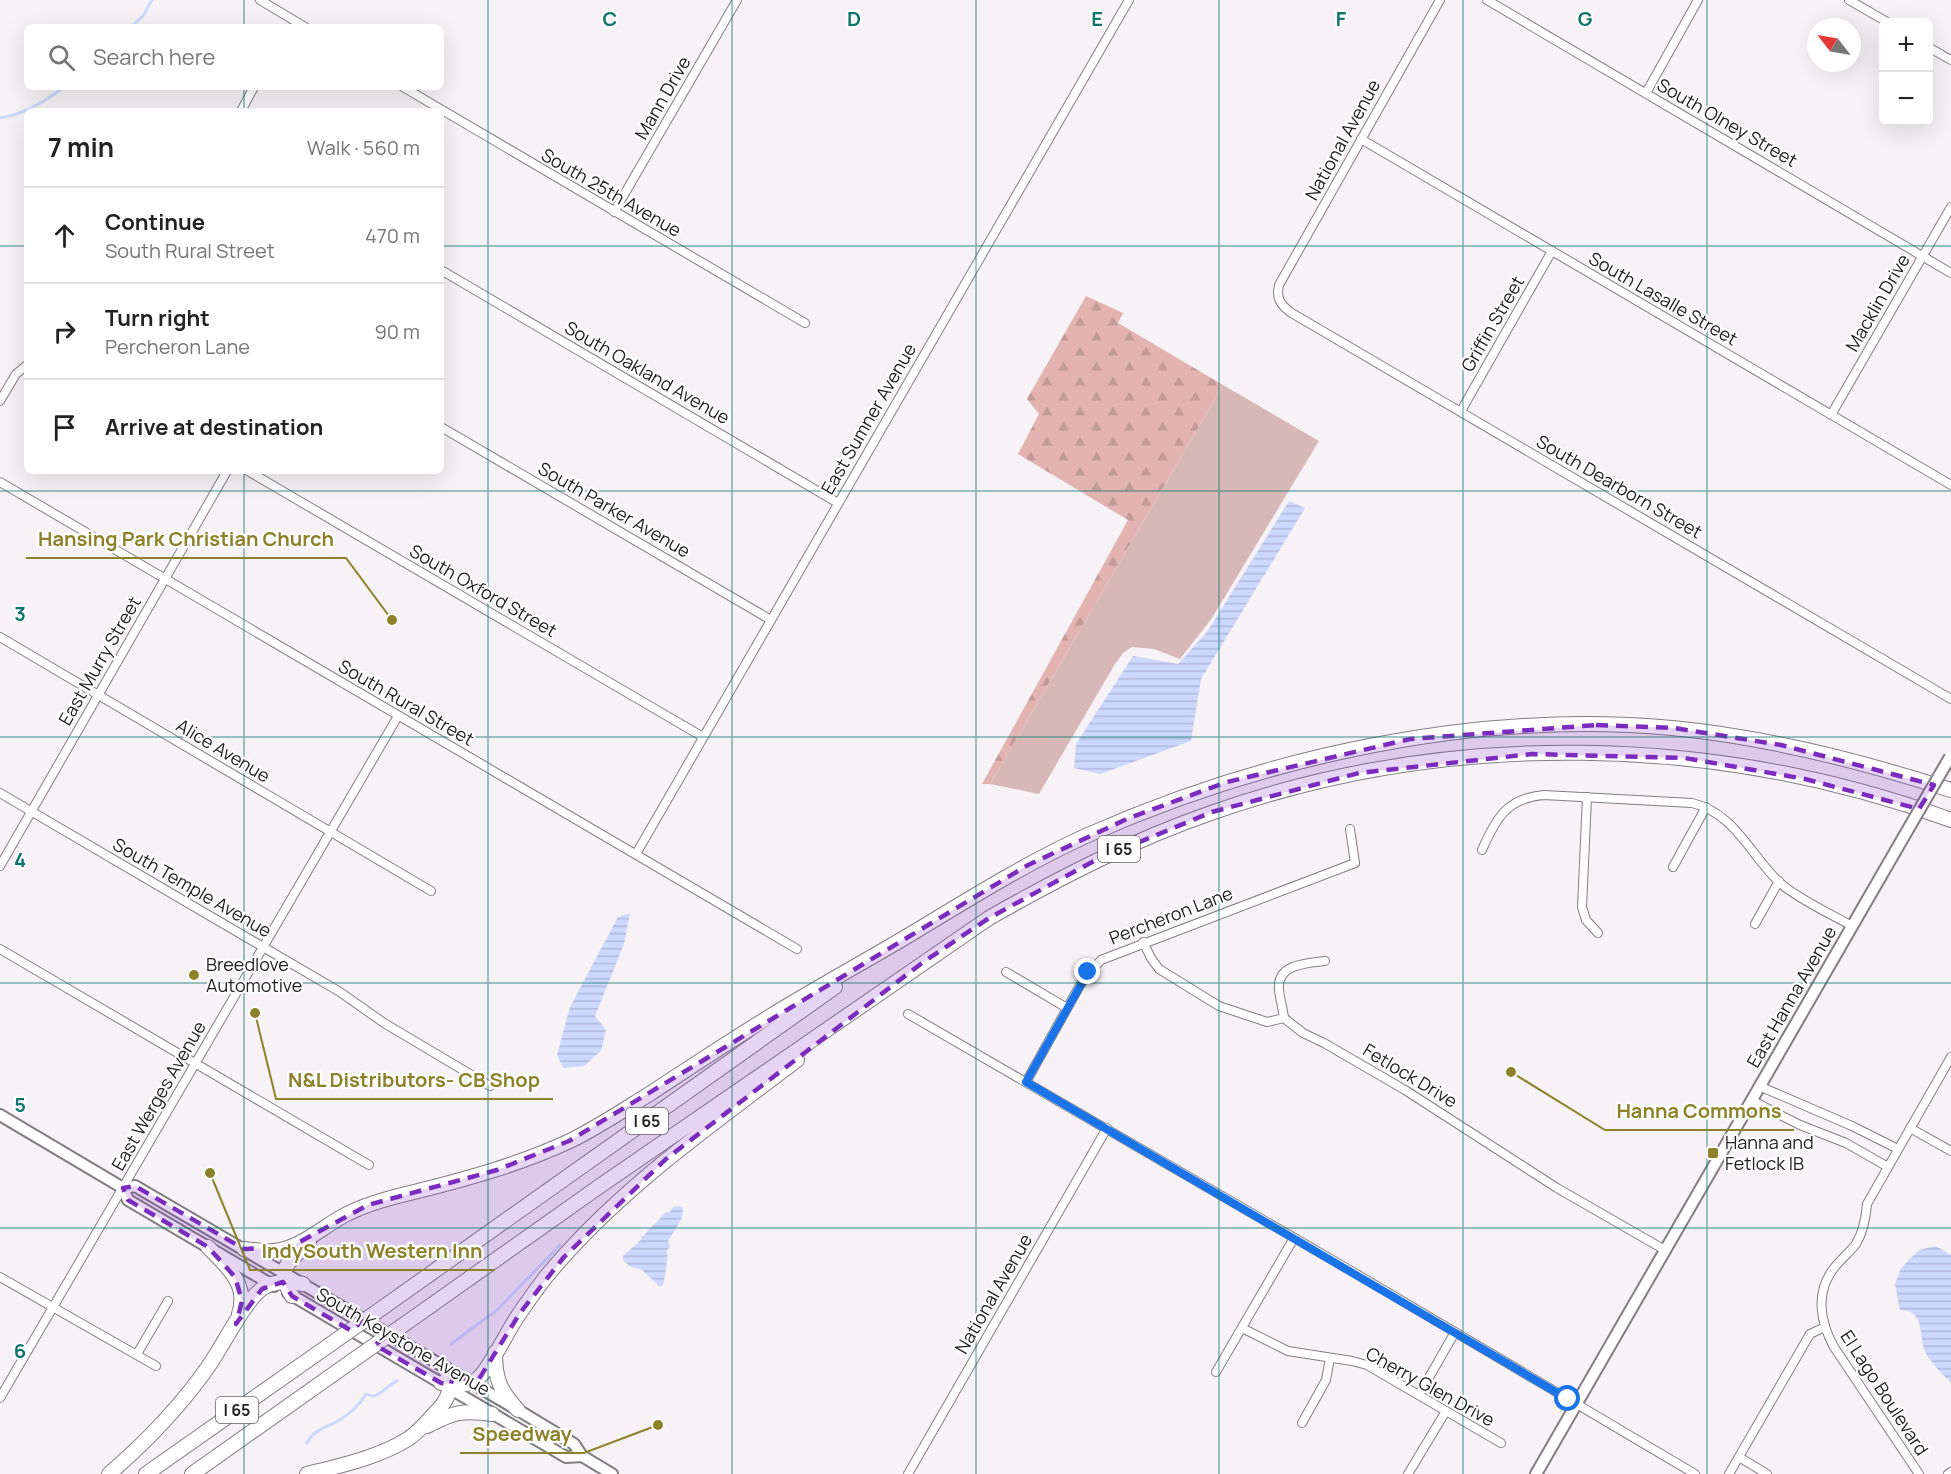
<!DOCTYPE html>
<meta charset="utf-8">
<style>
body{margin:0;font-family:Manrope,sans-serif;background:#f6f6f6;color:#222}
.controls{position:absolute;right:18px;top:18px;display:grid;overflow:hidden;border-radius:9px;box-shadow:0 6px 24px #0002}
.controls button{width:54px;height:54px;display:grid;place-items:center;padding:0;border:0;border-bottom:2px solid #e0e0e0;background:#fff;color:#222;font:30px sans-serif}
.compass{position:absolute;left:1807px;top:18px;width:54px;height:54px;border-radius:50%;background:#fff;box-shadow:0 6px 24px #0002;rotate:301deg}
.stop{position:absolute;width:18px;height:18px;margin:-14px;border:4px solid #1a73e8;border-radius:50%;background:#fff}
.stop.end{background:#1a73e8;border-color:#fff;box-shadow:0 2px 6px #0008}
.list{margin:0;padding:0;list-style:none}
h2{display:flex;justify-content:space-between;align-items:center;height:78px;margin:0;padding:0 24px;font-size:26px}
h2 small{font-size:20px;font-weight:400;color:#767676}
.list li{display:grid;grid-template-columns:39px 1fr auto;gap:18px;align-items:center;box-sizing:border-box;height:96px;padding:0 24px;border-top:2px solid #e0e0e0}
.list b{display:block;font-size:22px;white-space:nowrap}
.list p{margin:0;font-size:20px;white-space:nowrap;color:#767676}
.list em{font-size:20px;font-style:normal;color:#767676}
.icon{flex:none;width:33px;height:33px;fill:none;stroke:currentColor;stroke-width:2;stroke-linecap:round;stroke-linejoin:round}
.map{position:relative;flex:none;width:1951px;height:1474px;overflow:hidden}
.search{position:absolute;background:#fff;box-shadow:0 6px 24px #0002;left:24px;top:24px;width:420px;height:66px;display:flex;align-items:center;gap:15px;box-sizing:border-box;padding:0 21px;border-radius:9px;color:#767676;font-size:22px}
.panel{position:absolute;background:#fff;box-shadow:0 6px 24px #0002;left:24px;top:108px;width:420px;height:366px;border-radius:9px}
.map>svg:first-child{display:block}
</style>
<div class="map">
<svg width="1951" height="1474" viewBox="0 0 1951 1474">
<defs>
<pattern id="forest-firs" width="22" height="20" patternUnits="userSpaceOnUse" patternTransform="scale(1.5)"><rect width="22" height="20" fill="#e2b3b1"/><path d="M5 1l3.5 6h-7zM16 11l3.5 6h-7z" fill="#c29a98"/></pattern>
<pattern id="water-rules" width="6" height="5" patternUnits="userSpaceOnUse" patternTransform="scale(1.5)"><rect width="6" height="5" fill="#cdd8ff"/><path d="M0 2.5h6" fill="none" stroke="#b0b9da"/></pattern>
</defs>
<rect width="100%" height="100%" fill="#f6f2f6"/>
<!-- grass -->
<polygon fill="#d8b8b7" points="1223,385 1319,441 1212,618 1180,659 1154,649 1132,647 1123,653 1115,664 1039,794 990,784"/>
<!-- forest -->
<polygon fill="url(#forest-firs)" points="1086,296 1123,313 1118,323 1223,385 990,784 982,784 1128,520 1018,454 1039,414 1027,399"/>
<!-- water -->
<g fill="url(#water-rules)">
<polygon points="1289,501 1305,508 1201,679 1191,741 1100,774 1074,768 1076,744 1133,656 1178,664 1207,632"/>
<polygon points="630,913 624,944 595,1016 606,1030 601,1051 584,1066 563,1068 557,1055 570,1007 618,917"/>
<path d="M680,1206L683,1208C683,1222 675,1229 668,1241L670,1247L667,1250C668,1262 665,1275 663,1285L659,1286L642,1270L629,1266L623,1260V1256L642,1239L641,1236H644C650,1226 658,1223 664,1213L670,1212L673,1207Z"/>
<path d="M1936,1246L1951,1255V1383C1942,1373 1929,1362 1924,1349C1919,1334 1925,1310 1900,1310L1895,1284L1901,1268L1919,1250Z"/>
</g>
<g fill="none" stroke-linecap="round" stroke-linejoin="round">
<!-- stream -->
<g stroke="#cdd8ff" stroke-width="3">
<polyline points="131,27 143,16 152,0"/>
<path d="M0,118C22,115 47,100 64,87"/>
<polyline points="451,1344 497,1310 560,1245"/>
<path d="M307,1443C314,1429 326,1428 338,1421C350,1414 359,1406 366,1394C379,1401 386,1385 397,1381"/>
</g>
<defs>
<g id="minor">
<polyline points="260,0 305,27"/>
<path d="M1440,0L1279,285C1276,298 1280,304 1290,312L1951,699"/>
<polyline points="1487,0 1951,273"/>
<polyline points="1849,0 1887,22"/>
<polyline points="1928,47 1951,60"/>
<polyline points="403,87 805,323"/>
<polyline points="1646,93 1698,0"/>
<polyline points="241,111 254,87"/>
<polyline points="1361,139 1951,485"/>
<polyline points="614,212 737,0"/>
<polyline points="441,270 838,503"/>
<polyline points="0,401 16,374 27,365"/>
<polyline points="1461,411 1552,251"/>
<polyline points="1831,415 1951,207"/>
<polyline points="441,427 771,620"/>
<polyline points="248,471 703,737"/>
<polyline points="0,482 797,949"/>
<polyline points="0,637 431,891"/>
<polyline points="0,793 340,992 384,1023 490,1086"/>
<polyline points="1587,797 1582,907 1586,920 1598,933"/>
<path d="M1482,850C1496,818 1507,798 1544,795L1692,803C1735,813 1750,855 1780,883C1798,899 1831,914 1852,926"/>
<polyline points="636,854 1129,0"/>
<polyline points="0,866 227,471"/>
<polyline points="1673,867 1706,807"/>
<polyline points="1755,924 1779,881"/>
<polyline points="1143,942 1151,958 1159,969 1219,1006 1267,1022 1284,1018 1303,1033 1324,1043 1405,1090 1557,1188 1665,1250"/>
<polyline points="0,949 369,1165"/>
<polyline points="1006,972 1067,1008"/>
<polyline points="908,1014 1348,1269 1695,1474"/>
<path d="M1284,1018C1283,1009 1280,999 1279,990C1276,964 1307,963 1325,961"/>
<polyline points="1026,1082 1083,980 1101,960 1355,863 1350,829"/>
<polyline points="1759,1086 1852,1126 1898,1149"/>
<polyline points="1751,1100 1800,1125 1846,1143 1888,1167"/>
<polyline points="1910,1128 1951,1151"/>
<polyline points="0,1277 156,1366"/>
<polyline points="1242,1328 1288,1351 1352,1361 1367,1365 1501,1443"/>
<polyline points="137,1354 168,1301"/>
<polyline points="1216,1372 1294,1238"/>
<polyline points="1419,1395 1455,1332"/>
<polyline points="0,1398 398,716"/>
<polyline points="1302,1423 1326,1380 1330,1358"/>
<polyline points="1739,1457 1767,1474"/>
<polyline points="908,1474 1107,1128"/>
<polyline points="1408,1474 1446,1411"/>
<polyline points="1729,1474 1810,1334 1825,1327"/>
<path d="M1919,1474L1834,1347C1820,1322 1815,1292 1834,1268C1841,1259 1849,1253 1856,1244C1863,1232 1866,1217 1867,1204L1951,1057"/>
<polyline points="1948,1474 1951,1472"/>
</g>
<g id="secondary">
<polyline points="0,1115 123,1188 135,1186 518,1410 574,1444 582,1456 612,1474"/>
<polyline points="123,1188 128,1200 274,1286"/>
<polyline points="288,1293 566,1457 582,1456"/>
<polyline points="1536,1474 1903,838"/>
</g>
<g id="motorway">
<path d="M208,1247C227,1267 249,1284 239,1314"/>
<path d="M244,1249C256,1250 268,1253 280,1250C304,1245 324,1226 345,1215C364,1205 385,1199 406,1194C463,1180 519,1165 572,1140C600,1126 625,1109 651,1093C700,1061 749,1028 799,999C836,977 874,956 911,934C969,899 1026,863 1088,835C1267,756 1476,710 1672,728C1767,737 1861,761 1951,790"/>
<path d="M292,1296C273,1267 291,1262 309,1242"/>
<polyline points="385,1306 835,987"/>
<path d="M409,1321L600,1186L989,918C1061,877 1133,840 1211,813C1448,729 1716,734 1951,820"/>
<path d="M495,1353C495,1379 500,1391 518,1410"/>
<path d="M441,1383C453,1384 465,1387 476,1380C486,1374 504,1339 511,1327C521,1310 533,1294 545,1278C616,1191 708,1128 797,1060"/>
<path d="M427,1426C455,1412 461,1410 492,1414"/>
<path d="M109,1474C146,1442 180,1407 208,1367C223,1346 244,1301 263,1288C274,1280 290,1282 303,1284"/>
<polyline points="146,1474 328,1346"/>
<polyline points="192,1474 352,1361"/>
<path d="M307,1474C342,1465 377,1458 408,1439C420,1431 428,1420 438,1410C449,1398 455,1383 445,1368"/>
</g>
</defs>
<!-- minor casing -->
<use href="#minor" stroke="#827e82" stroke-width="10"/>
<!-- secondary casing -->
<use href="#secondary" stroke="#827e82" stroke-width="14"/>
<!-- motorway casing -->
<use href="#motorway" stroke="#827e82" stroke-width="16"/>
<!-- minor -->
<use href="#minor" stroke="#fff" stroke-width="8"/>
<!-- secondary -->
<use href="#secondary" stroke="#fff" stroke-width="10"/>
<!-- motorway -->
<use href="#motorway" stroke="#fff" stroke-width="14"/>
<defs>
<polyline id="secondary-bridge" points="1903,838 1950,757"/>
<g id="motorway-bridge">
<polyline points="328,1346 385,1306"/>
<polyline points="352,1361 409,1321"/>
</g>
</defs>
<!-- secondary-bridge casing -->
<use href="#secondary-bridge" stroke="#827e82" stroke-width="14" stroke-linecap="butt"/>
<!-- motorway-bridge casing -->
<use href="#motorway-bridge" stroke="#827e82" stroke-width="16" stroke-linecap="butt"/>
<!-- secondary-bridge -->
<use href="#secondary-bridge" stroke="#fff" stroke-width="10"/>
<!-- motorway-bridge -->
<use href="#motorway-bridge" stroke="#fff" stroke-width="14"/>
</g>
<g fill="none" stroke-linecap="round" stroke-linejoin="round">
<!-- route -->
<polyline stroke="#1a73e8" stroke-width="8" points="1088,972 1026,1082 1568,1399"/>
</g>
<!-- marked area -->
<path fill="#7b2cbf" fill-opacity="0.2" stroke="#7b2cbf" stroke-width="4.5" stroke-dasharray="12 8" stroke-linejoin="round" d="M1596,725L1674,728L1781,745L1934,785L1919,809L1805,779L1685,758L1532,754L1359,773L1212,812L1094,861L989,918L922,963L666,1159L564,1257L520,1313L479,1379L471,1383L454,1373L451,1384L441,1383L375,1345L388,1335L364,1321L350,1330L292,1296L283,1282L262,1289L236,1324L242,1301L235,1277L208,1247L128,1200L123,1188L135,1186L244,1249L290,1247L368,1205L497,1170L569,1141L1028,865L1129,818L1227,782L1410,739Z"/>
<!-- grid -->
<path fill="none" stroke="#0f766e" stroke-width="1.5" stroke-opacity="0.55" d="M244,0V27M488,0V1474M732,0V1474M976,0V1474M1219,0V1474M1463,0V1474M1707,0V1474M244,87V111M0,246H27M441,246H1951M244,471V1474M0,491H1951M0,737H1951M0,983H1951M0,1228H1951"/>
<!-- markers -->
<g fill="#8d8229" stroke="#fff" stroke-width="2">
<circle cx="194" cy="975" r="6"/>
<rect x="1707" y="1147" width="12" height="12" rx="3"/>
</g>
<g text-anchor="middle" stroke-width="4.5" stroke-linejoin="round" paint-order="stroke">
<!-- shield labels -->
<g fill="#fff" stroke="#656465" stroke-width="1.5">
<rect x="1098" y="836" width="42" height="26" rx="4.5"/>
<rect x="626" y="1108" width="42" height="26" rx="4.5"/>
<rect x="216" y="1397" width="42" height="26" rx="4.5"/>
</g>
<g font-size="16" font-weight="bold" fill="#232223">
<text x="1119" y="855">I 65</text>
<text x="647" y="1127">I 65</text>
<text x="237" y="1416">I 65</text>
</g>
<!-- street labels -->
<g font-size="18" fill="#232223" stroke="#fff">
<text transform="translate(663 98) rotate(-60)" y="6">Mann Drive</text>
<text transform="translate(1727 123) rotate(30)" y="6">South Olney Street</text>
<text transform="translate(1343 140) rotate(-61)" y="6">National Avenue</text>
<text transform="translate(611 193) rotate(30)" y="6">South 25th Avenue</text>
<text transform="translate(1663 299) rotate(30)" y="6">South Lasalle Street</text>
<text transform="translate(1878 303) rotate(-60)" y="6">Macklin Drive</text>
<text transform="translate(1493 324) rotate(-60)" y="6">Griffin Street</text>
<text transform="translate(647 373) rotate(30)" y="6">South Oakland Avenue</text>
<text transform="translate(869 419) rotate(-60)" y="6">East Sumner Avenue</text>
<text transform="translate(1619 487) rotate(30)" y="6">South Dearborn Street</text>
<text transform="translate(614 510) rotate(30)" y="6">South Parker Avenue</text>
<text transform="translate(483 591) rotate(30)" y="6">South Oxford Street</text>
<text transform="translate(100 661) rotate(-60)" y="6">East Murry Street</text>
<text transform="translate(406 703) rotate(30)" y="6">South Rural Street</text>
<text transform="translate(223 751) rotate(31)" y="6">Alice Avenue</text>
<text transform="translate(192 888) rotate(30)" y="6">South Temple Avenue</text>
<text transform="translate(1171 916) rotate(-21)" y="6">Percheron Lane</text>
<text transform="translate(1792 997) rotate(-60)" y="6">East Hanna Avenue</text>
<text transform="translate(1410 1076) rotate(31)" y="6">Fetlock Drive</text>
<text transform="translate(159 1096) rotate(-60)" y="6">East Werges Avenue</text>
<text transform="translate(994 1294) rotate(-60)" y="6">National Avenue</text>
<text transform="translate(403 1342) rotate(30)" y="6">South Keystone Avenue</text>
<text transform="translate(1430 1387) rotate(29)" y="6">Cherry Glen Drive</text>
<text transform="translate(1884 1393) rotate(57)" y="6">El Lago Boulevard</text>
</g>
<!-- poi labels -->
<g font-size="18" fill="#232223" stroke="#fff" text-anchor="start">
<text x="206" y="971">Breedlove<tspan x="206" dy="21">Automotive</tspan></text>
<text x="1725" y="1149">Hanna and<tspan x="1725" dy="21">Fetlock IB</tspan></text>
</g>
</g>
<g font-size="20" text-anchor="middle" font-weight="bold" fill="#0f766e" stroke="#fff" stroke-width="4.5" stroke-linejoin="round" paint-order="stroke">
<text x="610" y="26">C</text>
<text x="854" y="26">D</text>
<text x="1097" y="26">E</text>
<text x="1341" y="26">F</text>
<text x="1585" y="26">G</text>
<text x="20" y="621">3</text>
<text x="20" y="867">4</text>
<text x="20" y="1112">5</text>
<text x="20" y="1358">6</text>
</g>
<!-- callouts -->
<path fill="none" stroke="#8d8229" stroke-width="2" d="M392 620L346 558H26M255 1013L276 1099H553M1511 1072L1605 1130H1794M210 1173L250 1270H495M658 1425L584 1453H460"/>
<g fill="#8d8229" stroke="#fff" stroke-width="2">
<circle cx="392" cy="620" r="6"/>
<circle cx="255" cy="1013" r="6"/>
<circle cx="1511" cy="1072" r="6"/>
<circle cx="210" cy="1173" r="6"/>
<circle cx="658" cy="1425" r="6"/>
</g>
<g font-size="20" text-anchor="middle" font-weight="bold" fill="#8d8229" stroke="#fff" stroke-width="4.5" stroke-linejoin="round" paint-order="stroke">
<text x="186" y="546">Hansing Park Christian Church</text>
<text x="414" y="1087">N&amp;L Distributors- CB Shop</text>
<text x="1699" y="1118">Hanna Commons</text>
<text x="372" y="1258">IndySouth Western Inn</text>
<text x="522" y="1441">Speedway</text>
</g>
</svg>
<div class="controls">
<button>+</button>
<button>−</button>
</div>
<svg class="compass" viewBox="-18 -18 36 36"><path d="M0-13l5 13h-10z" fill="#e53935"/><path d="M0 13l5-13h-10z" fill="#767676"/></svg>
<div class="stop" style="left:1568px;top:1399px"></div>
<div class="stop end" style="left:1088px;top:972px"></div>
<div class="search"><svg class="icon" aria-label="search" viewBox="0 0 24 24"><circle cx="10" cy="10" r="6"/><path d="M15 15l6 6"/></svg>Search here</div>
<section class="panel">
<h2>7 min<small>Walk · 560 m</small></h2>
<ul class="list">
<li><svg class="icon" aria-label="ahead" viewBox="0 0 24 24"><path d="M12 20V5M6 11l6-6 6 6"/></svg><div><b>Continue</b><p>South Rural Street</p></div><em>470 m</em></li>
<li><svg class="icon" aria-label="right" viewBox="0 0 24 24"><path d="M7 20v-9h11M14 6l5 5-5 5"/></svg><div><b>Turn right</b><p>Percheron Lane</p></div><em>90 m</em></li>
<li><svg class="icon" aria-label="arrive" viewBox="0 0 24 24"><path d="M6 21V4h12l-3 4 3 4H6"/></svg><div><b>Arrive at destination</b></div></li>
</ul>
</section>
</div>
